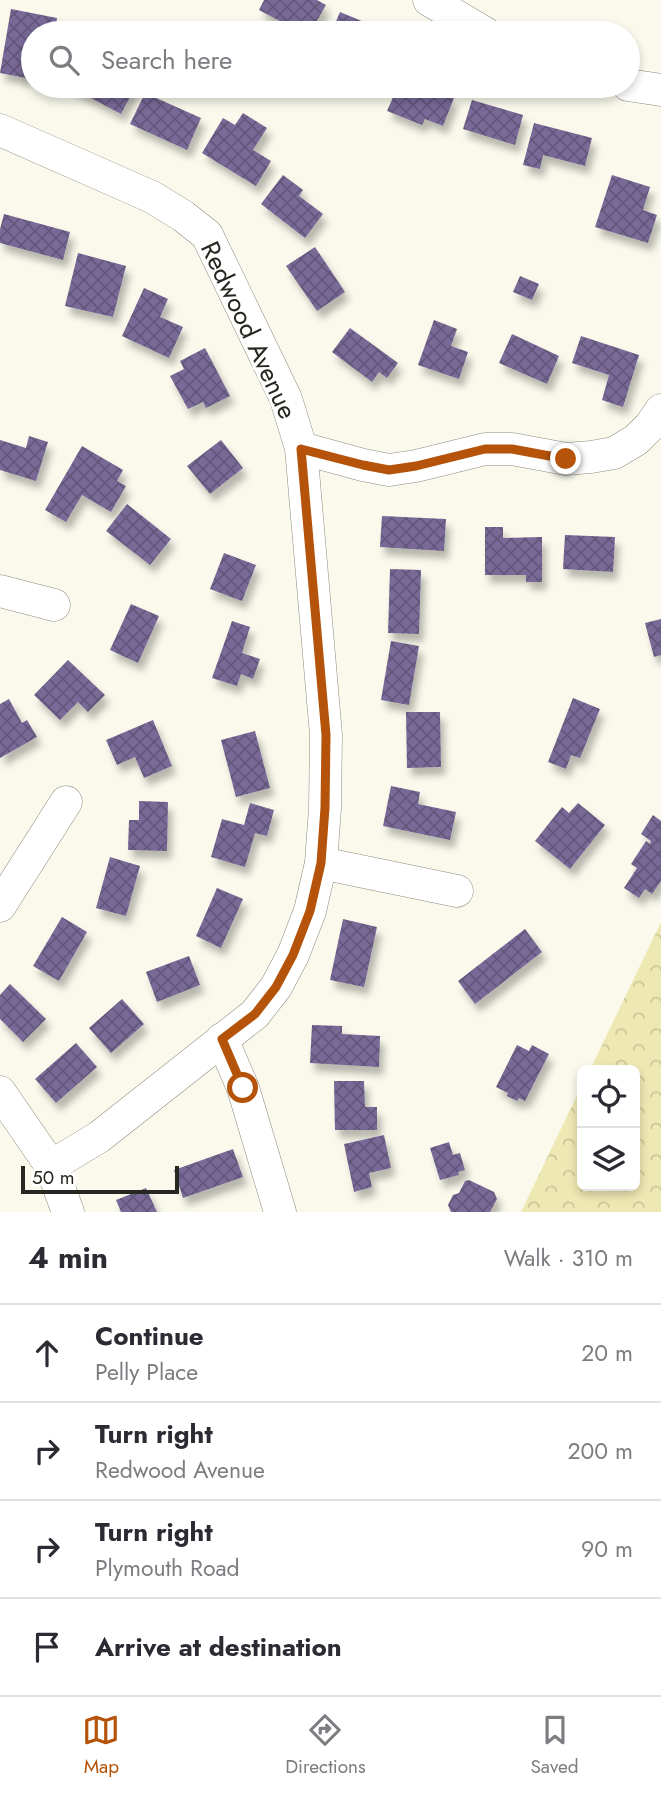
<!DOCTYPE html>
<meta charset="utf-8">
<style>
body{margin:0;font-family:Jost,sans-serif;background:#f7f7f7;color:#2b2b33}
.controls{position:absolute;right:21px;bottom:21px;display:grid;overflow:hidden;border-radius:10px;box-shadow:0 4px 10px #0003}
.controls button{width:63px;height:63px;display:grid;place-items:center;padding:0;border:0;border-bottom:2px solid #e1e1e2;background:#fff;color:#2b2b33;font:35px sans-serif}
.scale{position:absolute;left:21px;bottom:18px;width:158px;box-sizing:border-box;padding-left:7px;border:4px solid #272722;border-top:0;font-size:19px;line-height:24px;white-space:nowrap;color:#272722;-webkit-text-stroke:5px #fff;paint-order:stroke}
.stop{position:absolute;width:21px;height:21px;margin:-16px;border:5px solid #b45309;border-radius:50%;background:#fff}
.stop.end{background:#b45309;border-color:#fff;box-shadow:0 2px 7px #0008}
.list{margin:0;padding:0;list-style:none}
h2{display:flex;justify-content:space-between;align-items:center;height:91px;margin:0;padding:0 28px;font-size:30px}
h2 small{font-size:23px;font-weight:400;color:#7c7c81}
.list li{display:grid;grid-template-columns:46px 1fr auto;gap:21px;align-items:center;box-sizing:border-box;height:98px;padding:0 28px;border-top:2px solid #e1e1e2}
.list b{display:block;font-size:26px;white-space:nowrap}
.list p{margin:0;font-size:23px;white-space:nowrap;color:#7c7c81}
.list em{font-size:23px;font-style:normal;color:#7c7c81}
.icon{flex:none;width:38px;height:38px;fill:none;stroke:currentColor;stroke-width:2;stroke-linecap:round;stroke-linejoin:round}
.map{position:relative;flex:none;width:661px;height:1212px;overflow:hidden}
.search{position:absolute;background:#fff;box-shadow:0 4px 10px #0003;left:21px;right:21px;top:21px;height:77px;display:flex;align-items:center;gap:18px;box-sizing:border-box;padding:0 24px;border-radius:38px;color:#7c7c81;font-size:26px}
.sheet{height:483px;background:#fff}
nav{display:flex;justify-content:space-around;align-items:center;box-sizing:border-box;height:98px;border-top:2px solid #e1e1e2;background:#fff;font-size:19px;color:#7c7c81}
nav a{display:grid;justify-items:center;gap:4px}
nav .on{color:#b45309}
.map>svg:first-child{display:block}
</style>
<div class="map">
<svg width="661" height="1212" viewBox="0 0 661 1212">
<defs>
<pattern id="park-crowns" width="20" height="18" patternUnits="userSpaceOnUse" patternTransform="scale(1.75)"><rect width="20" height="18" fill="#eee8b3"/><path d="M2 6a3 3 0 1 1 6 0M12 15a3 3 0 1 1 6 0" fill="none" stroke="#ccc79a"/></pattern>
<pattern id="building-cross-hatch" width="8" height="8" patternUnits="userSpaceOnUse" patternTransform="scale(1.75)"><rect width="8" height="8" fill="#796997"/><path d="M0 0l8 8M0 8l8-8" fill="none" stroke="#63567b"/></pattern>
<filter id="shadow"><feDropShadow dx="4.5" dy="8" stdDeviation="3.5" flood-color="#0004"/></filter>
</defs>
<rect width="100%" height="100%" fill="#faf9ec"/>
<!-- park -->
<polygon fill="url(#park-crowns)" points="661,922 661,1212 521,1212 582,1085 582,1186 635,1186 635,1070 590,1070"/>
<!-- building -->
<g fill="url(#building-cross-hatch)" filter="url(#shadow)">
<polygon points="264,0 317,0 326,5 310,33 285,33 289,26 259,10"/>
<polygon points="11,9 57,18 55,33 33,33 33,59 30,58 26,78 0,73"/>
<polygon points="340,12 364,22 359,33 331,33"/>
<polygon points="74,86 136,86 121,114 72,88"/>
<polygon points="398,86 423,86 454,98 443,126 425,119 422,125 387,111"/>
<polygon points="145,93 201,118 187,150 130,124"/>
<polygon points="472,100 523,115 515,145 463,129"/>
<polygon points="243,113 267,128 253,150 271,161 256,186 202,153 223,118 235,125"/>
<polygon points="534,123 592,138 585,166 543,155 540,169 523,165"/>
<polygon points="283,175 303,190 299,196 323,214 305,238 261,204"/>
<polygon points="612,175 650,187 643,210 657,215 648,243 595,227"/>
<polygon points="4,214 70,232 63,260 0,243 0,229"/>
<polygon points="315,247 345,292 317,311 286,266"/>
<polygon points="78,253 126,266 113,317 65,306"/>
<polygon points="520,276 539,284 532,300 513,292"/>
<polygon points="144,288 168,299 160,317 183,327 169,358 122,336"/>
<polygon points="434,320 457,329 451,346 468,352 459,379 418,365"/>
<polygon points="350,328 398,363 387,378 379,372 372,382 332,352"/>
<polygon points="512,334 559,356 547,384 499,363"/>
<polygon points="581,336 639,355 623,407 602,400 609,375 572,363"/>
<polygon points="205,348 230,396 206,408 203,402 188,409 170,376 184,369 180,361"/>
<polygon points="29,436 48,442 36,481 0,470 0,440 26,448"/>
<polygon points="221,440 243,468 210,494 187,466"/>
<polygon points="82,446 123,470 117,481 126,486 111,512 82,495 66,522 45,510"/>
<polygon points="127,504 171,539 150,565 106,531"/>
<polygon points="382,516 446,519 444,551 380,547"/>
<polygon points="485,527 503,527 503,538 542,537 542,582 526,582 526,575 485,575"/>
<polygon points="565,535 615,537 613,572 563,569"/>
<polygon points="224,553 256,565 242,601 210,589"/>
<polygon points="390,569 421,570 419,634 388,633"/>
<polygon points="131,604 159,616 138,663 110,650"/>
<polygon points="661,619 661,655 654,657 645,623"/>
<polygon points="232,621 250,627 242,653 260,659 253,679 241,674 237,686 212,678"/>
<polygon points="391,641 419,646 409,705 381,700"/>
<polygon points="68,660 105,695 88,712 78,702 60,720 34,695"/>
<polygon points="573,698 600,709 580,758 571,755 566,769 548,762"/>
<polygon points="9,699 22,723 27,720 37,737 0,758 0,704"/>
<polygon points="406,712 440,712 441,767 407,768"/>
<polygon points="153,720 172,766 144,778 135,757 117,765 106,740"/>
<polygon points="255,731 270,788 236,797 221,740"/>
<polygon points="391,786 420,792 418,804 456,812 450,840 383,826"/>
<polygon points="139,801 168,802 167,851 128,850 129,820 139,820"/>
<polygon points="250,803 274,810 267,836 255,833 245,867 211,857 222,819 244,825"/>
<polygon points="578,803 605,825 570,869 535,841 562,807 569,813"/>
<polygon points="653,815 661,821 661,881 652,894 645,889 639,898 624,888 637,868 631,864 646,841 650,844 651,841 641,834"/>
<polygon points="110,857 140,866 126,916 96,908"/>
<polygon points="217,888 243,899 221,948 196,936"/>
<polygon points="62,917 87,932 59,981 33,966"/>
<polygon points="343,919 377,927 364,987 330,980"/>
<polygon points="525,929 542,952 475,1004 458,981"/>
<polygon points="189,956 200,985 157,1002 146,972"/>
<polygon points="10,984 46,1019 23,1042 0,1019 0,995"/>
<polygon points="122,999 144,1024 111,1053 89,1028"/>
<polygon points="312,1025 342,1026 342,1034 380,1036 379,1067 310,1063"/>
<polygon points="76,1043 97,1067 56,1103 35,1079"/>
<polygon points="517,1045 529,1051 532,1045 549,1054 525,1101 519,1098 517,1101 507,1096 508,1093 496,1087"/>
<polygon points="334,1081 364,1081 365,1107 377,1107 377,1130 335,1130"/>
<polygon points="384,1135 391,1168 369,1173 372,1187 354,1192 344,1144"/>
<polygon points="449,1142 453,1155 460,1153 465,1170 458,1172 459,1175 440,1180 430,1148"/>
<polygon points="233,1149 243,1177 183,1198 174,1170"/>
<polygon points="469,1180 494,1192 497,1199 490,1212 451,1212 448,1205 453,1195 459,1193 465,1181"/>
<polygon points="146,1188 157,1212 121,1212 116,1200"/>
</g>
<g fill="none" stroke-linecap="round" stroke-linejoin="round">
<defs>
<g id="minor">
<polyline points="429,0 485,33"/>
<polyline points="628,85 661,90"/>
<polyline points="0,130 152,197 183,216 207,235 286,399 301,448 326,735 325,808 321,863 310,911 293,955 276,987 255,1014 99,1137 51,1166"/>
<polyline points="301,448 363,465 389,470 416,466 485,449 512,449 566,459 591,457 614,453 636,440 650,426 661,410"/>
<polyline points="0,591 54,605"/>
<polyline points="321,863 457,891"/>
<polyline points="0,906 66,802"/>
<polyline points="222,1039 243,1088 280,1212"/>
<polyline points="0,1092 51,1166 68,1212"/>
</g>
</defs>
<!-- minor casing -->
<use href="#minor" stroke="#8d8b80" stroke-width="33"/>
<!-- minor -->
<use href="#minor" stroke="#fff" stroke-width="32"/>
</g>
<g fill="none" stroke-linecap="round" stroke-linejoin="round">
<!-- route -->
<polyline stroke="#b45309" stroke-width="9" points="243,1088 222,1039 255,1014 276,987 293,955 310,911 321,863 325,808 326,735 301,449 363,465 389,470 416,466 485,449 512,449 566,459"/>
</g>
<g text-anchor="middle" stroke-width="6" stroke-linejoin="round" paint-order="stroke">
<!-- street labels -->
<g font-size="26" fill="#272722" stroke="#fff">
<text transform="translate(249 330) rotate(65)" y="9">Redwood Avenue</text>
</g>
</g>
</svg>
<div class="controls">
<button><svg class="icon" aria-label="locate" viewBox="0 0 24 24"><circle cx="12" cy="12" r="6"/><path d="M12 2v4M12 18v4M2 12h4M18 12h4"/></svg></button>
<button><svg class="icon" aria-label="layers" viewBox="0 0 24 24"><path d="M12 4l9 5-9 5-9-5zM3 14l9 5 9-5"/></svg></button>
</div>
<div class="scale">50 m</div>
<div class="stop" style="left:243px;top:1088px"></div>
<div class="stop end" style="left:566px;top:459px"></div>
<div class="search"><svg class="icon" aria-label="search" viewBox="0 0 24 24"><circle cx="10" cy="10" r="6"/><path d="M15 15l6 6"/></svg>Search here</div>
</div>
<section class="sheet">
<h2>4 min<small>Walk · 310 m</small></h2>
<ul class="list">
<li><svg class="icon" aria-label="ahead" viewBox="0 0 24 24"><path d="M12 20V5M6 11l6-6 6 6"/></svg><div><b>Continue</b><p>Pelly Place</p></div><em>20 m</em></li>
<li><svg class="icon" aria-label="right" viewBox="0 0 24 24"><path d="M7 20v-9h11M14 6l5 5-5 5"/></svg><div><b>Turn right</b><p>Redwood Avenue</p></div><em>200 m</em></li>
<li><svg class="icon" aria-label="right" viewBox="0 0 24 24"><path d="M7 20v-9h11M14 6l5 5-5 5"/></svg><div><b>Turn right</b><p>Plymouth Road</p></div><em>90 m</em></li>
<li><svg class="icon" aria-label="arrive" viewBox="0 0 24 24"><path d="M6 21V4h12l-3 4 3 4H6"/></svg><div><b>Arrive at destination</b></div></li>
</ul>
</section>
<nav>
<a class="on"><svg class="icon" aria-label="map" viewBox="0 0 24 24"><path d="M3 6l6-2 6 2 6-2v14l-6 2-6-2-6 2zM9 4v14M15 6v14"/></svg>Map</a>
<a><svg class="icon" aria-label="directions" viewBox="0 0 24 24"><path d="M12 3l9 9-9 9-9-9zM9 14v-3h6M13 9l2 2-2 2"/></svg>Directions</a>
<a><svg class="icon" aria-label="saved" viewBox="0 0 24 24"><path d="M7 4h10v16l-5-4-5 4z"/></svg>Saved</a>
</nav>
